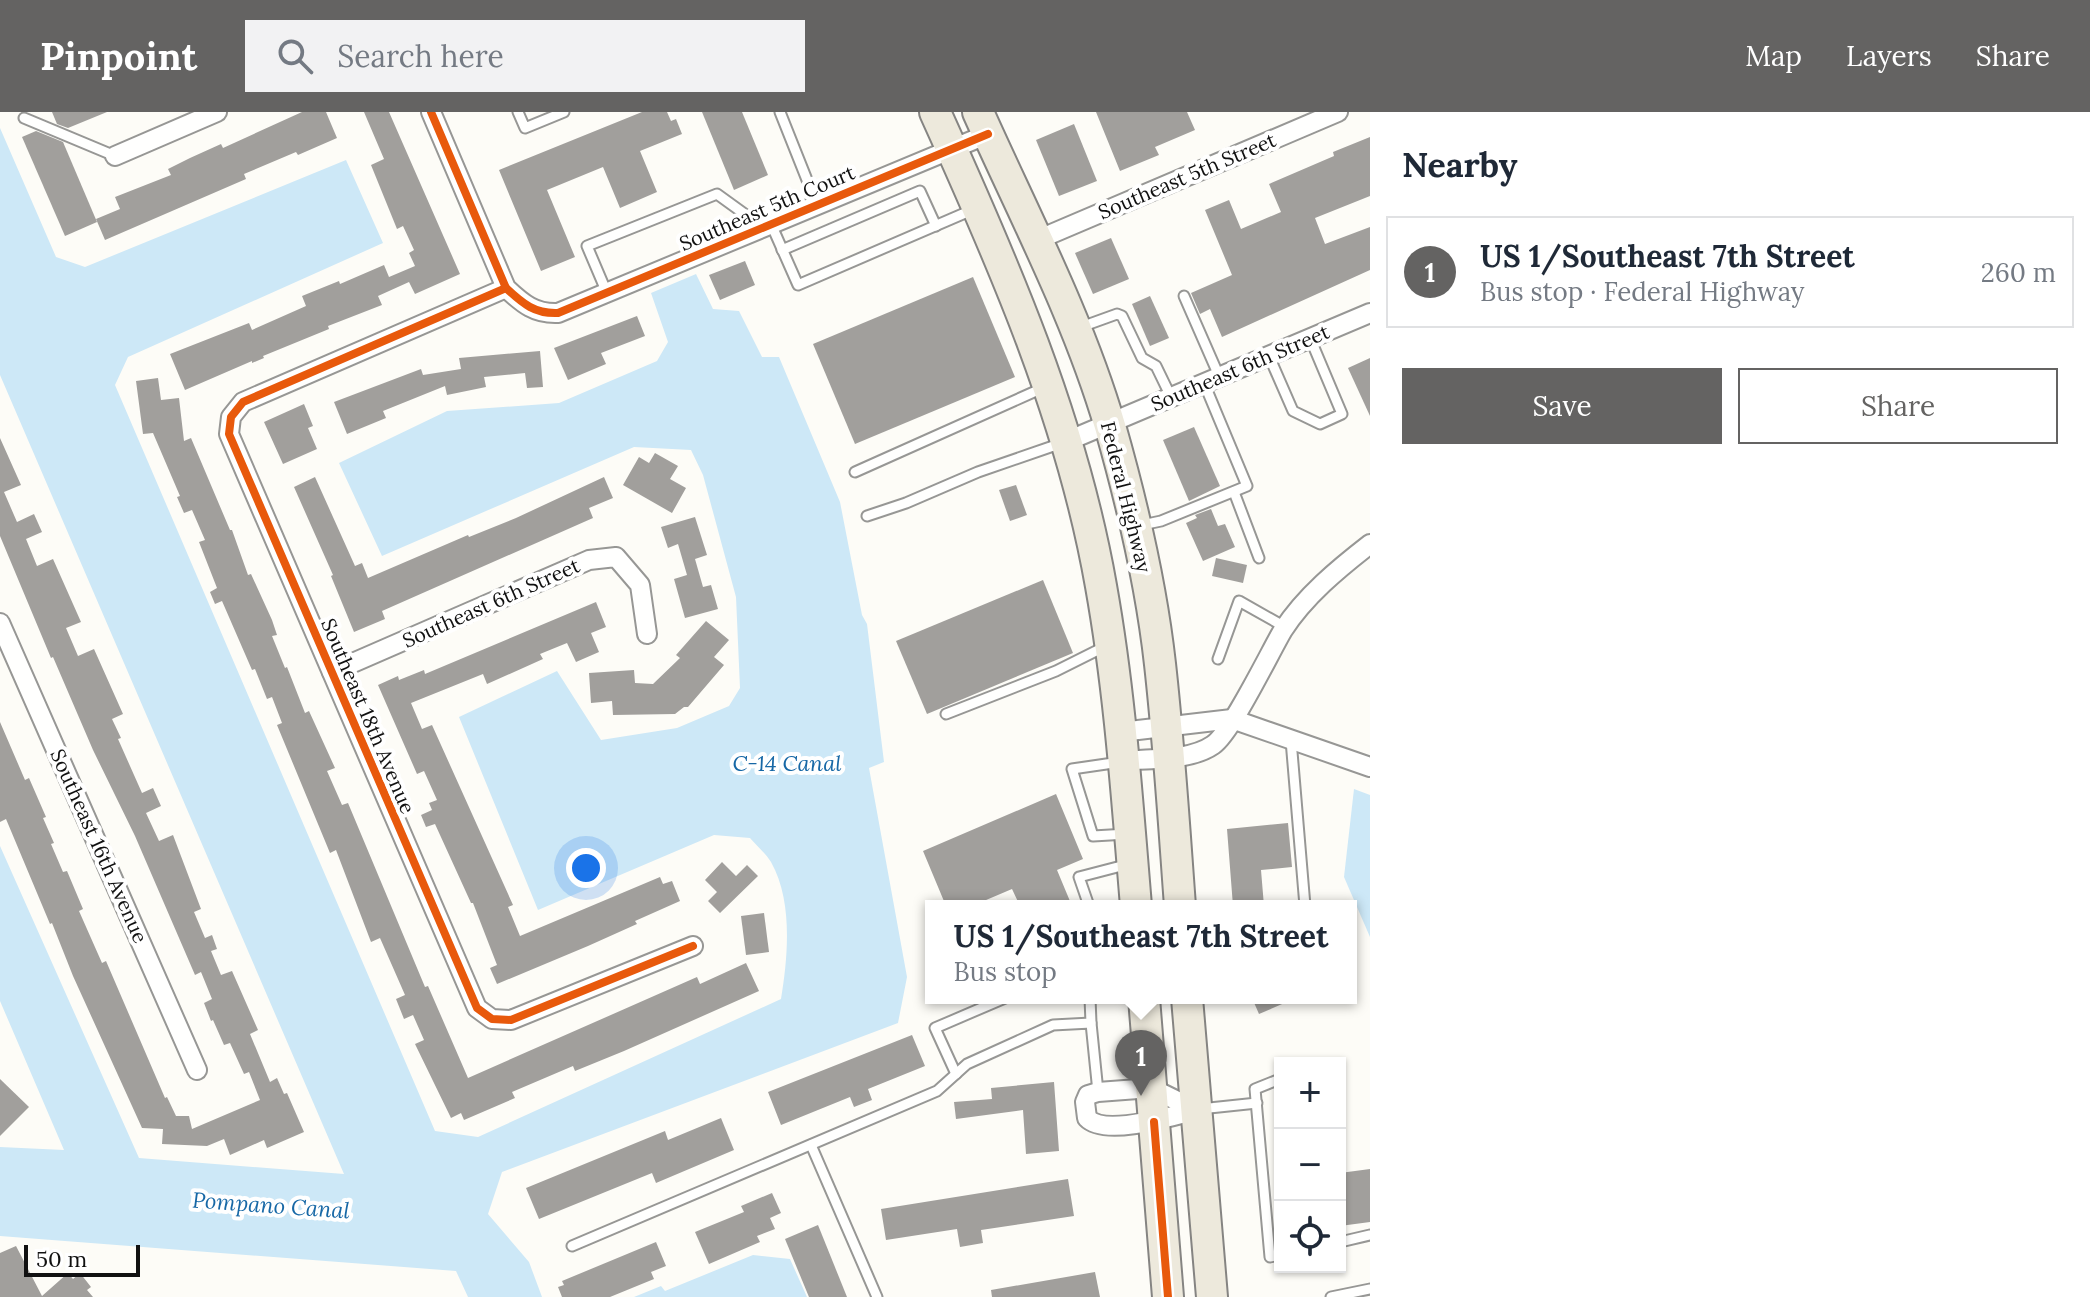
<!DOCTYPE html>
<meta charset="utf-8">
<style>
body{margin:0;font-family:Lora,serif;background:#f2f2f3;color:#1f2937}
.controls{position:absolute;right:24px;bottom:24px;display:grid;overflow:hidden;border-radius:0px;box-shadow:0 2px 6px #0004}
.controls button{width:72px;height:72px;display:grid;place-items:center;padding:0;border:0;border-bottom:2px solid #e0e1e3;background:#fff;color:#1f2937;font:40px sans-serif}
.scale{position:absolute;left:24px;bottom:20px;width:116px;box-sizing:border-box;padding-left:8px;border:4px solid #111;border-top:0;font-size:22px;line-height:28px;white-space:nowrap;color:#111;-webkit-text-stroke:6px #fff;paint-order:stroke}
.you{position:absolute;left:586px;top:756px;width:28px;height:28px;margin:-20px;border:6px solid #fff;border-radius:50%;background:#1a73e8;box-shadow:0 0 0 12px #1a73e833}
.badge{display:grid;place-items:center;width:52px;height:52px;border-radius:50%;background:#646362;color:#fff;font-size:26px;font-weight:700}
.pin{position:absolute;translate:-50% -66px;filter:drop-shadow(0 2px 4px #0008)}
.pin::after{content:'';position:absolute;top:42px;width:28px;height:24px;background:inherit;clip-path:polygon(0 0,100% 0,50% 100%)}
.popup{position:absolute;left:925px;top:788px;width:432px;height:104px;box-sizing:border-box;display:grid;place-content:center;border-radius:0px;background:#fff;filter:drop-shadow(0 2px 6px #0005);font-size:26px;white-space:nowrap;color:#747a83}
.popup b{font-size:30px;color:#1f2937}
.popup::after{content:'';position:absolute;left:50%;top:100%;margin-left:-16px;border:16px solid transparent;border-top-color:#fff}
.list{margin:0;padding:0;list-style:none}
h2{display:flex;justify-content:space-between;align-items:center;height:104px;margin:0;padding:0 32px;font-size:34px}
h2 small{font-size:26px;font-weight:400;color:#747a83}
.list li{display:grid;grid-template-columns:52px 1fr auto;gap:24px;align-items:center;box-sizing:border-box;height:112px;margin:0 16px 16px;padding:0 16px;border:2px solid #e0e1e3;border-radius:0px}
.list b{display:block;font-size:30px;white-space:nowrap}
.list p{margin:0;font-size:26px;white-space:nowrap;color:#747a83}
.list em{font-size:26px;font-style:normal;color:#747a83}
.actions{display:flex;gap:16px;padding:24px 32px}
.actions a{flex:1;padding:18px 0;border:2px solid #646362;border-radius:0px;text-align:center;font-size:28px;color:#646362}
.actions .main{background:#646362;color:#fff}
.icon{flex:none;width:44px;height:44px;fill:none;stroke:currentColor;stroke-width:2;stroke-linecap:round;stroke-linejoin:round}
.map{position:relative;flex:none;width:1370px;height:1185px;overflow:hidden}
header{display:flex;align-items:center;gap:48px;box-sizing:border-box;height:112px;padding:0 40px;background:#646362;color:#fff}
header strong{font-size:38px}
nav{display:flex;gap:44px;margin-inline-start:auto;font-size:28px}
.search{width:560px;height:72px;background:#f2f2f3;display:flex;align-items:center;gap:20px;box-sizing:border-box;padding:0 28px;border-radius:0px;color:#747a83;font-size:30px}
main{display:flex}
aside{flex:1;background:#fff}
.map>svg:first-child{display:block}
</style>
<header>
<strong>Pinpoint</strong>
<div class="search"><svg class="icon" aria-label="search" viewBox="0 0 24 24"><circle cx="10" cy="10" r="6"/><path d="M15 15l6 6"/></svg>Search here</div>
<nav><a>Map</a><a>Layers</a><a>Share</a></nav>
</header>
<main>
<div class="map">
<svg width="1370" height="1185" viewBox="0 0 1370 1185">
<rect width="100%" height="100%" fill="#fdfcf7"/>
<!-- water -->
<g fill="#cde8f7">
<path d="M0,16L56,145L85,155L346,48L383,131L128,245L115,273L435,1019L478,1025L781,887C788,845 793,789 771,750C766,742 757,734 750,726L714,723L538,798L459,605L557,559L601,628L677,616L729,594L740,576L736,485L703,363L691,338L634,335L382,444L339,351L447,299L559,291L657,249L668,230L651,181L696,162L713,197L739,199L762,245H779L840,390L862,503L867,512L884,650L869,656L907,865L898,911L502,1060L488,1102L529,1150L542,1185H468L456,1159L0,1124V1035L64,1038L0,889V734L139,1046L344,1062L0,263Z"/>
<polygon points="1354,677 1370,683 1370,825 1344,765"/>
<polygon points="753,1143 790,1147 807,1185 634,1185 661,1174 665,1179"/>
</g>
<!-- building -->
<g fill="#a19f9c">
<polygon points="52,0 107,0 68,16 57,12"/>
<polygon points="302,0 326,0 337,26 298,43 296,40 244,62 246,67 105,128 96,107 120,97 115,85 171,63 168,57 190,46 221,32 223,36"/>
<polygon points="364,0 389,0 460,162 415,182 409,170 378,184 382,193 328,214 329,217 263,244 264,246 252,251 252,249 185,278 170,242 249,211 252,218 306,194 302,184 339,169 340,172 384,153 389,165 415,154 409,141 414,138 403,114 397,117 371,53 384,47"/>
<polygon points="642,0 667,0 671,9 676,7 682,22 640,39 657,80 620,96 603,55 547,78 575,145 541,159 499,58"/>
<polygon points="702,0 742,0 768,63 734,78"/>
<polygon points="1096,0 1187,0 1195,18 1155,35 1159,43 1120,59"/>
<polygon points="1074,12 1097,69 1059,84 1036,28"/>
<polygon points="36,19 63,30 97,110 65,124 22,25"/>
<polygon points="1370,25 1370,84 1315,106 1325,132 1370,115 1370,158 1222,225 1210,197 1200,202 1191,181 1232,163 1205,98 1229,88 1241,117 1281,100 1269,72 1334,44 1333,40"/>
<polygon points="1111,126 1129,167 1093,182 1075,141"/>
<polygon points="745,149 755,173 720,188 709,163"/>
<polygon points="973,165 1015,265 855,332 813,232"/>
<polygon points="1150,184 1169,226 1150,234 1132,192"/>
<polygon points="637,204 645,224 601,241 606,252 568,268 554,236"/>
<polygon points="540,239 543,275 527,276 525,261 484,265 486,275 447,283 445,274 383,299 386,306 347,322 334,290 421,257 423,263 461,257 459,246"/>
<polygon points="1370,246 1370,304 1348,256"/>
<polygon points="158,266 161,288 179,286 184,329 191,326 230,418 232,418 248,463 251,462 272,508 277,523 272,524 285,556 287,555 305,601 309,599 335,656 327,659 342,693 348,691 425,875 428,874 468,966 697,865 700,872 746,851 759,879 624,939 575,959 573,954 512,980 515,986 464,1008 461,1001 451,1006 415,932 424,928 413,903 404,907 396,887 405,883 380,826 371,830 336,738 330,741 277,613 282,611 272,585 267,587 255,557 252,558 222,489 215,492 210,480 217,476 199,430 205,428 192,398 184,401 177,385 180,384 153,321 143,322 136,269"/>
<polygon points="304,292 313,314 308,316 317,337 283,352 264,310"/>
<polygon points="1194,315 1220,374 1189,389 1163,328"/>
<polygon points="0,326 21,373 4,380 17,410 34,402 42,420 26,427 37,454 53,447 81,510 66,516 78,544 94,537 123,602 112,607 121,626 118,627 142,681 153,676 161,694 146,701 159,729 173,723 201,797 194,800 205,826 212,823 217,837 211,839 221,863 232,859 258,918 250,922 270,970 277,966 284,982 287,981 304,1020 267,1036 264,1028 230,1043 224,1027 207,1034 162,1032 163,1017 142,1016 73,864 52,811 50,812 6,707 0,710 0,610 25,668 29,666 46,705 43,706 54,731 51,732 63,760 67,759 83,797 79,799 102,851 106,849 165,986 167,985 176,1004 189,1004 192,1017 260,988 249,960 244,962 230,931 224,933 213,908 211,909 204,891 212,887 201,860 195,863 135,724 93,638 53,545 51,546 0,424"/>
<polygon points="655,341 678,354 670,367 686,376 672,401 623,373 639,345 649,351"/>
<polygon points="315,365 355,454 362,451 368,466 468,423 469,425 516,406 604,365 613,386 589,396 593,406 382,499 385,507 354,520 331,464 333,463 294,375"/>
<polygon points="1016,373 1027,403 1010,409 999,378"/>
<polygon points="1211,397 1218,414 1225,412 1235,435 1203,449 1186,411 1197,406 1195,403"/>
<polygon points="695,405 707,443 695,447 703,475 711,473 718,497 685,506 674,467 687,463 678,432 668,436 661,415"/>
<polygon points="1216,446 1247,453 1243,471 1212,464"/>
<polygon points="1043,468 1073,541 927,602 896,529"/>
<polygon points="596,490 606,515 591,521 599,540 576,550 567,531 540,542 543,547 487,572 483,562 411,591 422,617 432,613 513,793 508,795 520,824 660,765 663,772 672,769 680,789 635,809 637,812 588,834 497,872 490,856 497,853 473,791 471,791 435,712 426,715 421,703 432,698 429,691 437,688 424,659 417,662 378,573 398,564 399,568 424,558 425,562"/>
<polygon points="706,509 729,528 714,545 724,553 688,595 684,595 675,602 613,603 612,589 591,591 589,561 634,558 635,571 653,572 680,546 676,543"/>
<polygon points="1056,682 1083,747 1057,758 1072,794 1020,794 1012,777 972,794 946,794 923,739"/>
<polygon points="1288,711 1292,755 1261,758 1264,794 1233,794 1227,717"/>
<polygon points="722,750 736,764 747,753 758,764 720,801 708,789 717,780 705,768"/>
<polygon points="764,801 769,840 746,843 741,804"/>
<polygon points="1252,886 1296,886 1259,902"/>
<polygon points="912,923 925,954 868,977 872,988 854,995 850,985 781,1013 768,980"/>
<polygon points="0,967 29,995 0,1024"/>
<polygon points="1054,970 1059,1039 1026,1042 1023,998 956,1007 954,990 992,987 991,976"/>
<polygon points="721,1006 734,1038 656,1071 652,1061 539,1107 526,1076 665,1019 668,1028"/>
<polygon points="1370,1057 1370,1110 1340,1114 1340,1061"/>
<polygon points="1068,1067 1074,1104 981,1118 983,1131 960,1135 957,1117 886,1128 881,1097"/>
<polygon points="772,1081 781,1101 770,1106 775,1117 757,1124 760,1130 709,1152 695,1120 744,1100 741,1094"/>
<polygon points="818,1113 847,1185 809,1185 785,1127"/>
<polygon points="656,1130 666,1154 651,1160 654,1167 610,1185 562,1185 558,1175 564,1173 562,1169"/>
<polygon points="16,1134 42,1184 68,1161 73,1167 80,1161 91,1175 87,1178 93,1185 0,1185 0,1141"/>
<polygon points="1095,1160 1100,1185 992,1185 991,1178"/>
</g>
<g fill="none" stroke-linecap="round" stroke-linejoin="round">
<defs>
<g id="service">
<polyline points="518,0 525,16 564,0"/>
<polyline points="780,0 817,93"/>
<polyline points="24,6 115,44"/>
<polyline points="771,112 798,173 972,98"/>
<polyline points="782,138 920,79 936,114"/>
<polyline points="607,181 587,134 717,82 746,103 752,120"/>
<polyline points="1184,184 1219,264"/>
<polyline points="1081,215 1117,202 1122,204 1142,246 1156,254 1171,285"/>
<polyline points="1269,244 1293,299 1320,312 1342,302 1310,226"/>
<polyline points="855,360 1045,275"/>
<polyline points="1234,380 1259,446"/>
<polyline points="867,404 906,391 978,360 1062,331"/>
<polyline points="1142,413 1161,409 1247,374 1204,271"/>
<polyline points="1218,547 1239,489 1285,515"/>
<polyline points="946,602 1056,559 1106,534"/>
<polyline points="1291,628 1305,794"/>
<polyline points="1120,650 1072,657 1093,724 1127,722"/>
<polyline points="1089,794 1079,765 1129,752"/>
<polyline points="1090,886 1091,911"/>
<polyline points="956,962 935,916 1005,886"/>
<polyline points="1280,967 1255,977 1270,1145 1280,1143"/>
<polyline points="1200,997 1257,991"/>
<polyline points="811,1033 877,1185"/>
<polyline points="1340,1130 1370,1123"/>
<polyline points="572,1134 937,979 967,952 1053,913 1091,911 1098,980"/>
<polyline points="1331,1185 1370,1177"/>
</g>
<g id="minor">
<path d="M431,0L506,176C523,192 535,202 558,201L988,22"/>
<polyline points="115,44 217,0"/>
<polyline points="1037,128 1338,0"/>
<polyline points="506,176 243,290 231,305 229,322 477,896 492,907 511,908 693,834"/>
<polyline points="1065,330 1370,201"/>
<polyline points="0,511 197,958"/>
<polyline points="332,560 589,448 616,445 640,473 647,522"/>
<polyline points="1121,620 1232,607 1370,655"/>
<path d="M1124,649C1151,646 1190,649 1213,633C1231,621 1269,542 1283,518C1305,484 1339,456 1370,432"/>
<path d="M1151,976L1196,998C1173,1004 1105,1025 1087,1006L1085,990L1088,983L1098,980Z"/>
</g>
<g id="primary">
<path d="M935,0C1004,152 1072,308 1101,474C1120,580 1127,687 1136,794"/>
<path d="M978,0C1024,103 1078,205 1110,314C1132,391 1151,471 1160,552C1169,632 1174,713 1180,794"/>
<polyline points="1144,886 1168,1185"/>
<polyline points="1187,886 1212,1185"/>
</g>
</defs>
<!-- service casing -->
<use href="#service" stroke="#979795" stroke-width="13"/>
<!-- minor casing -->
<use href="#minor" stroke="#979795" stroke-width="22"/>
<!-- primary casing -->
<use href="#primary" stroke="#858482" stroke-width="34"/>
<!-- service -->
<use href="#service" stroke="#fffffe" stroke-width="9"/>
<!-- minor -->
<use href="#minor" stroke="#fffffe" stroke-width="18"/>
<!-- primary -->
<use href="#primary" stroke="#ede9dc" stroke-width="30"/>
<defs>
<g id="cycleway">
<path d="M431,0L506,176C523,192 535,202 558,201L988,22"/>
<polyline points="506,176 243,290 231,305 229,322 477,896 492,907 511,908 693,834"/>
<polyline points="1154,1010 1168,1185"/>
</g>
</defs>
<!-- cycleway casing -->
<use href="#cycleway" stroke="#fff" stroke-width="13"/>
<!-- cycleway -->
<use href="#cycleway" stroke="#e8590c" stroke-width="8"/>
</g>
<g text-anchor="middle" stroke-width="8" stroke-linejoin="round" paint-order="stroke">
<!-- street labels -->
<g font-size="20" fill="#111" stroke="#fff">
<text transform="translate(1187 64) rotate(-23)" y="7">Southeast 5th Street</text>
<text transform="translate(767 96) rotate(-23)" y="7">Southeast 5th Court</text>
<text transform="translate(1240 256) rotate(-23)" y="7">Southeast 6th Street</text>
<text transform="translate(1126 385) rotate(76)" y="7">Federal Highway</text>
<text transform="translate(491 491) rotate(-24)" y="7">Southeast 6th Street</text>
<text transform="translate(368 604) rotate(67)" y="7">Southeast 18th Avenue</text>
<text transform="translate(99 734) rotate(66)" y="7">Southeast 16th Avenue</text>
</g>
<!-- water labels -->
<g font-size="22" font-style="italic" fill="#1768a6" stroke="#fff">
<text x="787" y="659">C-14 Canal</text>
<text transform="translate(271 1093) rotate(4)" y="8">Pompano Canal</text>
</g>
</g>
</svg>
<div class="controls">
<button>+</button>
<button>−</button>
<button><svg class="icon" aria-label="locate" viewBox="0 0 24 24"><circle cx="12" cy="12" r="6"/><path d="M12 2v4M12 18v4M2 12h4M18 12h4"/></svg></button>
</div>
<div class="scale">50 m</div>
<div class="you"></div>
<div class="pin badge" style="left:1141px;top:984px">1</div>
<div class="popup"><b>US 1/Southeast 7th Street</b>Bus stop</div>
</div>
<aside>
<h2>Nearby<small></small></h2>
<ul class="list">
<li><span class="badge">1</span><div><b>US 1/Southeast 7th Street</b><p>Bus stop · Federal Highway</p></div><em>260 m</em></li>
</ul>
<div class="actions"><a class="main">Save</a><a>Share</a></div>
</aside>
</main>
